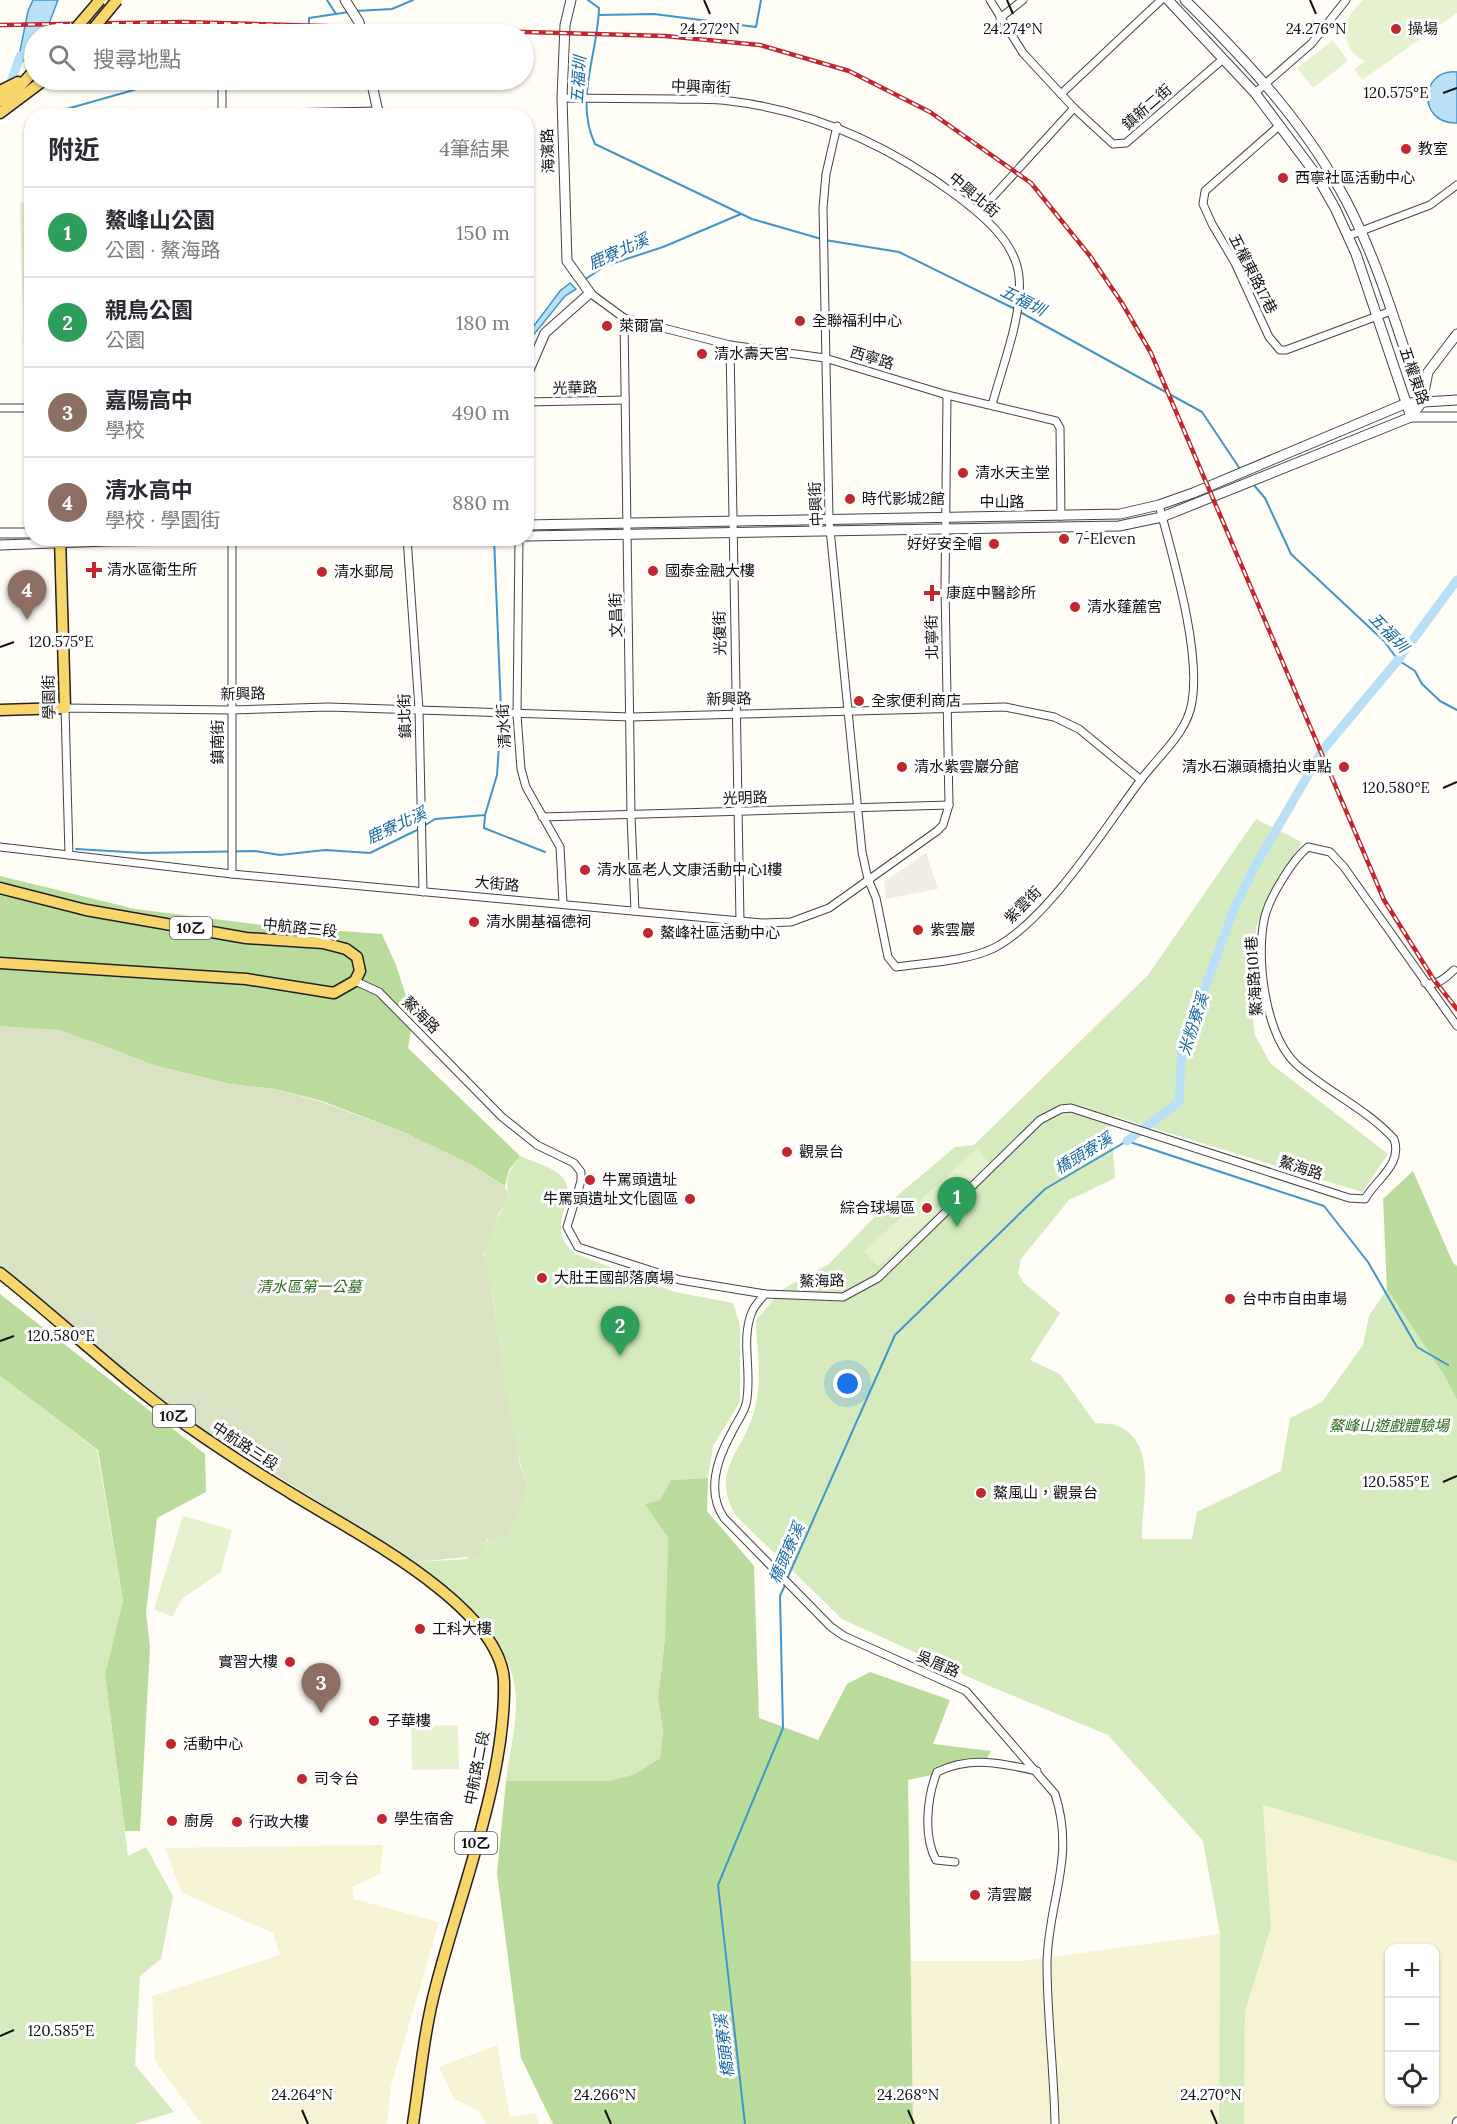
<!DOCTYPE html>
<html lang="zh-TW">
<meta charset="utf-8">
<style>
body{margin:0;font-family:Lora,"Noto Sans TC",serif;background:#f7f7f7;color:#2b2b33}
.controls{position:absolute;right:18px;bottom:18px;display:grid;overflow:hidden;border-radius:12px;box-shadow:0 2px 4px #0004}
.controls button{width:54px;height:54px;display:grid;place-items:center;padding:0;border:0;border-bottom:2px solid #e1e1e2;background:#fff;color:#2b2b33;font:30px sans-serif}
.you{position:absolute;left:848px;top:1384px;width:21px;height:21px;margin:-15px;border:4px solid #fff;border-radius:50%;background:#1a73e8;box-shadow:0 0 0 9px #1a73e833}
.badge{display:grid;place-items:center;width:39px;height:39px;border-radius:50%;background:#c4262e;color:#fff;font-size:20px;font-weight:700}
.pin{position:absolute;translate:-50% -50px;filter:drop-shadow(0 2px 3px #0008)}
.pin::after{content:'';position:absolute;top:32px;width:21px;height:18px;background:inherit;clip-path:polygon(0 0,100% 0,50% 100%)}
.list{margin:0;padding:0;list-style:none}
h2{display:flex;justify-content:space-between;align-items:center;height:78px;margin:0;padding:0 24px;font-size:26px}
h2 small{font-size:20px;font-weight:400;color:#7c7c81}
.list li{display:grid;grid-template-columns:39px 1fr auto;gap:18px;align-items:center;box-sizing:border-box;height:90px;padding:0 24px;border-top:2px solid #e1e1e2}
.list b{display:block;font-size:22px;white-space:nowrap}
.list p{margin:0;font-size:20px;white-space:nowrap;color:#7c7c81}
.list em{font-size:20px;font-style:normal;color:#7c7c81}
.icon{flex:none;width:33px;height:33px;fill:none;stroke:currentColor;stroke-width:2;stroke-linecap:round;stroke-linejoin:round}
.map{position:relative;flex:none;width:1457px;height:2124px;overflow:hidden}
.search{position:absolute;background:#fff;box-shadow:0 2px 4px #0004;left:24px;top:24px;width:510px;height:66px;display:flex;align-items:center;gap:15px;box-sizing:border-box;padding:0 21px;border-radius:33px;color:#7c7c81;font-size:22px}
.panel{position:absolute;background:#fff;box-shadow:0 2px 4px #0004;left:24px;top:108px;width:510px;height:438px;border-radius:24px}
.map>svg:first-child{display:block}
</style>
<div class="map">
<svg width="1457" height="2124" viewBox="0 0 1457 2124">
<rect width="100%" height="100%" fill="#fffdf5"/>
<!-- farmland -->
<g fill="#f6f3d4" fill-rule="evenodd">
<path d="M1263,1805L1457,1862V2124H1244L1245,2012L1271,1927ZM1390,1948H1434V2102H1390Z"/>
<polygon points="383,1845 380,1874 352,1887 354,1899 439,1922 391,2086 387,2124 201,2124 155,2061 152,1996 280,1955 273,1933 182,1893 165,1848"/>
<polygon points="1220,1934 1219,2124 913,2124 910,1961 1022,1961"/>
<polygon points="497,2045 510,2117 535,2113 539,2124 486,2124 478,2110 454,2099 439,2067"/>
</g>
<!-- green -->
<g fill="#d5ebbd">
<path d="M1256,819L1302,842L1256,927L1251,1006L1255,1035L1270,1063L1388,1154L1362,1192L1110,1115L1115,1178L1069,1200L1021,1259L1018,1273L1023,1282L1060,1313L1030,1360L1060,1374L1095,1423C1102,1424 1112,1423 1118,1426C1159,1443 1141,1505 1142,1539H1192L1197,1512L1281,1471L1290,1418L1322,1402L1363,1345L1369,1316L1387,1289L1444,1375L1457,1400V1862L1263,1805L1271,1927L1245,2012L1244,2124H1219L1220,1934L1203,1841L1108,1735L982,1683L842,1619L736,1516C708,1470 746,1449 755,1408C762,1380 757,1349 756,1320L783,1289L829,1264L885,1206L955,1147L974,1145L1148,975Z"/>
<path d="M520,1156C532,1161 549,1166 559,1174C585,1194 539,1227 576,1254L675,1292L733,1303L740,1325V1402L713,1446L708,1478L672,1480L660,1501L646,1504L668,1538L665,1639L658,1697L663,1732L660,1758L635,1774L609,1781H506C509,1754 517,1725 516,1698C514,1638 455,1600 415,1562L466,1559L482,1547L528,1486C505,1425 502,1357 492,1292C490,1281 482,1263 484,1252C489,1233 498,1215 509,1198C504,1180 509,1170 520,1156Z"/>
<polygon points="0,1376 97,1450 123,1601 105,1676 128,1856 146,1847 173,1896 161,1959 140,1976 135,2065 174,2112 134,2124 0,2124"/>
</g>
<!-- forest -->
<g fill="#b9dc9c">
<polygon points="0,876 135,909 263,925 382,934 396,965 413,1018 408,1048 520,1156 509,1170 505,1186 473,1166 403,1132 322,1101 275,1089 230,1084 156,1066 93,1042 29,1029 0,1026"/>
<polygon points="1413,1171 1453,1263 1457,1266 1457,1400 1444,1375 1387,1289 1383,1199"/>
<polygon points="0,1294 205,1454 206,1492 157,1518 146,1613 150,1647 140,1831 125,1831 105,1675 123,1601 98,1450 0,1376"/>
<polygon points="708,1478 707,1511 754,1566 759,1718 818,1740 847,1684 870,1672 950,1700 933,1744 991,1751 984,1764 908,1780 913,2124 553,2124 521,2058 497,1873 506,1781 609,1781 635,1774 660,1758 663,1732 658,1697 665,1639 668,1538 645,1504 660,1500 671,1480"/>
</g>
<!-- cemetery -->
<polygon fill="#d9e3c4" points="0,1026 61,1030 156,1066 230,1084 275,1089 322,1102 403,1132 473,1166 505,1186 509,1198 498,1215 483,1255 490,1278 505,1386 520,1465 528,1486 508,1537 487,1539 478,1556 415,1562 154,1399 0,1274"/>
<!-- pitch -->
<g fill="#e6f2cf">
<path d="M1364,0H1457V13L1362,80L1354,69L1365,61C1337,47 1341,17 1364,0Z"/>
<polygon points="1333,40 1348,61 1313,88 1297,68"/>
<polygon points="29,202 29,212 32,212 29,232 31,349 24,349 20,203"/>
<polygon points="977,1149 991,1165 878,1266 864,1251"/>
<polygon points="183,1516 232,1530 221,1572 183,1598 172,1617 154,1609"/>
<polygon points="458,1725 459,1769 412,1770 411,1726"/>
</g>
<!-- plaza -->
<polygon fill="#f1ede2" points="926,853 938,889 886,899 884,882"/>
<!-- water -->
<g fill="#b9e0f7" stroke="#3f96cf" stroke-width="1.5">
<polygon points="33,0 58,0 45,34 34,34 34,52 17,66 28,11"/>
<path d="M1457,72V123C1416,124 1420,68 1457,72Z"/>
<polygon points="570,283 576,289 565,296 527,343 527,335 560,291"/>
</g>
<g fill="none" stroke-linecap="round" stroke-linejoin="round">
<!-- stream -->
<g stroke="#3f96cf" stroke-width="2">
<polyline points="327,0 336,14"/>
<path d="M588,0L599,8C598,54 574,100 595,144L752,219L825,240L899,252L1015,309"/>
<polyline points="355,11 392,9 413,0"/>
<polyline points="599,15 654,14 756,27 761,0"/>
<polyline points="309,34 309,18 349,12"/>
<polyline points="49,114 169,80"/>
<polyline points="584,280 605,266 663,247 741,214"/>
<polyline points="1020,312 1202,412 1240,469"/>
<polyline points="1253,484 1265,498 1291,554 1384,641 1398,660 1415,671 1422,684 1440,701 1457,710"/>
<polyline points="494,538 501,710"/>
<polyline points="485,816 484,828 545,852"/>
<polyline points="424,826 435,819 485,815 497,775 501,715"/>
<polyline points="76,849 144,853 255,851 280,855 325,850 370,853 419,829"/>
<polyline points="787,1579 895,1335 1045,1189 1127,1141 1324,1206 1368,1262 1417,1347 1448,1365"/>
<polyline points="745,2124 718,1885 783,1728 780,1596 785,1585"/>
</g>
<!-- canal -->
<g stroke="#b9e0f7" stroke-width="9">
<polyline points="9,88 20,56"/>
<polyline points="1127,1141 1179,1102 1182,1050 1234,909 1254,868 1322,751 1398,660 1457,580"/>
</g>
<defs>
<g id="minor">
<polyline points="990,0 1023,53 1074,108 1113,144 1126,143 1223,59"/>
<polyline points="1000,18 1023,0"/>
<polyline points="1255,93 1312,43 1346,0"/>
<polyline points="1061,94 1161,0"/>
<path d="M562,98C600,98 638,99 676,99C693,100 712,98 730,101C814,111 890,146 957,196C983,216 1016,242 1019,277C1023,315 1002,367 992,405"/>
<polyline points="222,114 378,111"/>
<polyline points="222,116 222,80"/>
<polyline points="1280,125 1205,191 1203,204 1212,224 1235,263 1269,337 1280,350 1286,350 1391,311"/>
<path d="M837,126L826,174L823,208L829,519L862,852L868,879L876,898L888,957L896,967C925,963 968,961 994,948C1047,921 1104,829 1140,781C1158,756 1187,734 1192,702C1201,650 1173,558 1159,505"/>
<polyline points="979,212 1074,108"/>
<polyline points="1348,236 1430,205 1457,185"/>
<polyline points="590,293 624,318 730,345 825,358 947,395 1056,421 1060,428 1061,516"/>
<polyline points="624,318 631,816 635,911"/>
<polyline points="730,345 740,921"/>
<polyline points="526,402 625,400"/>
<polyline points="0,408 32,408"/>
<polyline points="232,538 232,874"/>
<polyline points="407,538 419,709 423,892"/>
<polyline points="519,538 517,715 521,769 526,787 560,847 563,903"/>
<polyline points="542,817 949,805"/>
<polyline points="0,847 232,874 762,923 791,922 829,908 937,831 943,825 949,805 945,588 947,395"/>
<polyline points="69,855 65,708 231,710 328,707 631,717 1005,707 1054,717 1079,729 1141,780"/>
<path d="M355,981L379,992L502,1117L537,1145L574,1163L581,1172V1181L567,1227L578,1247L680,1280L765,1294L843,1297L878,1278L1040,1120L1061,1109L1071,1108L1349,1198L1365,1199C1376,1179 1403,1165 1394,1139C1367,1109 1326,1091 1296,1064C1265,1034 1255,957 1265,916C1270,897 1292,860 1308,847L1330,852L1344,867L1457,1026"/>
<path d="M1425,983C1436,987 1447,977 1454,970"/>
<path d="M765,1294C761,1299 754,1306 752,1312C740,1340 753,1374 746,1404C744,1413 736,1423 732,1432C717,1459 706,1492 724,1518L831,1627L844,1636L966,1691L1055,1794C1076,1858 1048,1901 1047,1963C1047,2016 1054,2070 1055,2124"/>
<path d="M955,1862L936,1860C923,1836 927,1797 937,1772C970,1756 1002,1763 1037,1771"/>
<polyline points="1456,2124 1457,2121"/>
</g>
<g id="tertiary">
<polyline points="345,0 359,22 361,34"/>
<polyline points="1168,0 1255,93 1315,173 1335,208 1356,254 1411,417"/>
<path d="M1185,0C1241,55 1299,117 1338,186C1376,252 1397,329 1422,402"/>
<polyline points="371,80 379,116"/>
<polyline points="526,377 545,333 590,293 567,261 562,98 565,25 571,0"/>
<polyline points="1411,417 1422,402 1428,372 1457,334"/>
<polyline points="526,525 1120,514 1159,505 1193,493 1407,403 1457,400"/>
<polyline points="0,533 32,533"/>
<polyline points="526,536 1119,526 1162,517 1411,417 1457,417"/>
<polyline points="0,545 107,541 395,538"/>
</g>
<g id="primary">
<polyline points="0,91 18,82"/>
<polyline points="0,101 20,86 34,71"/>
<polyline points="0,113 44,80"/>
<polyline points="0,710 65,708 60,538"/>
<polyline points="0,888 86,910 246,938 323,943 346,949 357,957 360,971 355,981 334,993 246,979 0,963"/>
<path d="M0,1273C63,1323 121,1379 186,1425C219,1448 254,1471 289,1492C347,1529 502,1605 504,1682C506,1778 460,1893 436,1986C424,2031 420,2078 413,2124"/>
</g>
</defs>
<!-- minor casing -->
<use href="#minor" stroke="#444" stroke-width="9"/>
<!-- tertiary casing -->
<use href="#tertiary" stroke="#444" stroke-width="11"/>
<!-- primary casing -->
<use href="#primary" stroke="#222" stroke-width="13"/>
<!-- minor -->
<use href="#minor" stroke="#fff" stroke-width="7"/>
<!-- tertiary -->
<use href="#tertiary" stroke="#fff" stroke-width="9"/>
<!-- primary -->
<use href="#primary" stroke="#f9d66b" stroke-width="10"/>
<defs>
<g id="rail">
<polyline points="0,25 183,22 665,36 760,45 849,71 930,112 1031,183 1090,256 1122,303 1151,353 1384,900 1434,980 1457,1009"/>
<polyline points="72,33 129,34"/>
</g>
</defs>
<!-- rail casing -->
<use href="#rail" stroke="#c4262e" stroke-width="4.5"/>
<!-- rail -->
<use href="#rail" stroke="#fff" stroke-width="2" stroke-dasharray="7" stroke-linecap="butt"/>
<defs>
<g id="primary-bridge">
<polyline points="71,34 100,0"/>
<polyline points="89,34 117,0"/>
</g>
</defs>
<!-- primary-bridge casing -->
<use href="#primary-bridge" stroke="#222" stroke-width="13" stroke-linecap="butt"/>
<!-- primary-bridge -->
<use href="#primary-bridge" stroke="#f9d66b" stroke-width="10"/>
</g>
<!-- ticks -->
<path fill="none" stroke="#111" stroke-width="2" d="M704,0L710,14M1007,0L1013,14M1310,0L1316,14M1443,93L1457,88M0,647L14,642M1443,788L1457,782M0,1341L14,1336M1443,1482L1457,1476M0,2036L14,2030M302,2110L308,2124M605,2110L611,2124M908,2110L914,2124M1211,2110L1217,2124"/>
<!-- markers -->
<g fill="#c4262e" stroke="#fff" stroke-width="2">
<circle cx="1396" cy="29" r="6"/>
<circle cx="1406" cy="149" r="6"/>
<circle cx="1283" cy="178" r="6"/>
<circle cx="800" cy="321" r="6"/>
<circle cx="607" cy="326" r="6"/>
<circle cx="702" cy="354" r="6"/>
<circle cx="963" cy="473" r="6"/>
<circle cx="850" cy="499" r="6"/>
<circle cx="1064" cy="539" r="6"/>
<circle cx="994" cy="544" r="6"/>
<path d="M91 561h6v6h6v6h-6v6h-6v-6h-6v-6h6z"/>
<circle cx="653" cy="571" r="6"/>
<circle cx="322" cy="572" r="6"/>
<path d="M929 584h6v6h6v6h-6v6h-6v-6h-6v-6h6z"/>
<circle cx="1075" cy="607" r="6"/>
<circle cx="859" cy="701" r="6"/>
<circle cx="902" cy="767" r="6"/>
<circle cx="1344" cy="767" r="6"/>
<circle cx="585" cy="870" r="6"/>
<circle cx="474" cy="922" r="6"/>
<circle cx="918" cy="930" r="6"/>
<circle cx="648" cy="933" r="6"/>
<circle cx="787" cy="1152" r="6"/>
<circle cx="590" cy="1180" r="6"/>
<circle cx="690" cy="1199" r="6"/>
<circle cx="927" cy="1208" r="6"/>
<circle cx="542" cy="1278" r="6"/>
<circle cx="1230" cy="1299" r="6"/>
<circle cx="981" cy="1493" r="6"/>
<circle cx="420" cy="1629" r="6"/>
<circle cx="290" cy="1662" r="6"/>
<circle cx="374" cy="1721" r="6"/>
<circle cx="171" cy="1744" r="6"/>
<circle cx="302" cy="1779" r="6"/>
<circle cx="382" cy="1819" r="6"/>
<circle cx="172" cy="1821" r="6"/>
<circle cx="237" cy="1822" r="6"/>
<circle cx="975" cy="1895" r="6"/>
</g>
<g text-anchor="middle" stroke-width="6" stroke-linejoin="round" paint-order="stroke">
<!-- shield labels -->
<g fill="#fff" stroke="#585858" stroke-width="1.5">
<rect x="170" y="917" width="42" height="22" rx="4.5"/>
<rect x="153" y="1405" width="42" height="22" rx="4.5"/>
<rect x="455" y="1832" width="42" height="22" rx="4.5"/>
</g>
<g font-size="14" font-weight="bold" fill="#111">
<text x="191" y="933">10乙</text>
<text x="174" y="1421">10乙</text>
<text x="476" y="1848">10乙</text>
</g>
<!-- poi labels -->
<g font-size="15" fill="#111" stroke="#fff" text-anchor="start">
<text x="1408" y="34">操場</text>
<text x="1418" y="154">教室</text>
<text x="1295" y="183">西寧社區活動中心</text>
<text x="812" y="326">全聯福利中心</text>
<text x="619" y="331">萊爾富</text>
<text x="714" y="359">清水壽天宮</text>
<text x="975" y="478">清水天主堂</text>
<text x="862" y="504">時代影城2館</text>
<text x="1076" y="544">7-Eleven</text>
<text x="982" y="549" text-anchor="end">好好安全帽</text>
<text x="107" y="575">清水區衛生所</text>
<text x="665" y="576">國泰金融大樓</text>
<text x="334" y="577">清水郵局</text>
<text x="946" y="598">康庭中醫診所</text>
<text x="1087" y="612">清水蓬麓宮</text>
<text x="871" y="706">全家便利商店</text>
<text x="914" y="772">清水紫雲巖分館</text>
<text x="1332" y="772" text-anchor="end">清水石瀨頭橋拍火車點</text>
<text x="597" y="875">清水區老人文康活動中心1樓</text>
<text x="486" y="927">清水開基福德祠</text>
<text x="930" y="935">紫雲巖</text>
<text x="660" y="938">鰲峰社區活動中心</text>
<text x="799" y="1157">觀景台</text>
<text x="602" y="1185">牛罵頭遺址</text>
<text x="678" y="1204" text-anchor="end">牛罵頭遺址文化園區</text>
<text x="915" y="1213" text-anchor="end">綜合球場區</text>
<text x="554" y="1283">大肚王國部落廣場</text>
<text x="1242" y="1304">台中市自由車場</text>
<text x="993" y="1498">鰲風山，觀景台</text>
<text x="432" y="1634">工科大樓</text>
<text x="278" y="1667" text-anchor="end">實習大樓</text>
<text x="386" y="1726">子華樓</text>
<text x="183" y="1749">活動中心</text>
<text x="314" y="1784">司令台</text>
<text x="394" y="1824">學生宿舍</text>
<text x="184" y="1826">廚房</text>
<text x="249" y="1827">行政大樓</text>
<text x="987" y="1900">清雲巖</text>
</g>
<!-- street labels -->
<g font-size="15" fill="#111" stroke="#fff">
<text transform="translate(701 87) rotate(2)" y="5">中興南街</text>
<text transform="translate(1147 107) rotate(-41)" y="5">鎮新二街</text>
<text transform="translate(548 151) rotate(-92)" y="5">海濱路</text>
<text transform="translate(974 195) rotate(40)" y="5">中興北街</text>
<text transform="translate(1253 274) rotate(63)" y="5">五權東路17巷</text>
<text transform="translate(872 358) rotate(17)" y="5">西寧路</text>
<text transform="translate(1414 376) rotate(71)" y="5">五權東路</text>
<text transform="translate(575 388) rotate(-1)" y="5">光華路</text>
<text x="1002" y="507">中山路</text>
<text transform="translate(816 504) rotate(-93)" y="5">中興街</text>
<text transform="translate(616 615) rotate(-91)" y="5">文昌街</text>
<text transform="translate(720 633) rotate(-91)" y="5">光復街</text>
<text transform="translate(932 637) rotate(-91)" y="5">北寧街</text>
<text transform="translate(243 694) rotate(-1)" y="5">新興路</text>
<text transform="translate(49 697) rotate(-91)" y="5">學園街</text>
<text transform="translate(729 699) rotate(-1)" y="5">新興路</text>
<text transform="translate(405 716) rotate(-92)" y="5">鎮北街</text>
<text transform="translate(504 726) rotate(-93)" y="5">清水街</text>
<text transform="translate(218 742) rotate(-90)" y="5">鎮南街</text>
<text transform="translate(745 798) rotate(-2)" y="5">光明路</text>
<text transform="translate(497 884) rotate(5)" y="5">大街路</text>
<text transform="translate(1023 905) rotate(-45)" y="5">紫雲街</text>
<text transform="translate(300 928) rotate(6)" y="5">中航路三段</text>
<text transform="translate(1254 976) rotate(-94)" y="5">鰲海路101巷</text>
<text transform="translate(421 1015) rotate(45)" y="5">鰲海路</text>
<text transform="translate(1301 1168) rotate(18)" y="5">鰲海路</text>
<text transform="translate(822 1281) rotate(-1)" y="5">鰲海路</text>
<text transform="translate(245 1446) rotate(33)" y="5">中航路三段</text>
<text transform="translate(938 1664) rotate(23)" y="5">吳厝路</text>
<text transform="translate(477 1768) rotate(-79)" y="5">中航路二段</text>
</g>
<!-- park labels -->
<g font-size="15" font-style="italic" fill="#2f6b1f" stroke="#fff">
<text x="309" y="1292">清水區第一公墓</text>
<text x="1389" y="1431">鰲峰山遊戲體驗場</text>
</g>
<!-- water labels -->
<g font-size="16" font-style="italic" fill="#1768a6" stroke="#fff">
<text transform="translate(578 80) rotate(-86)" y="6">五福圳</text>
<text transform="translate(618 251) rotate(-24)" y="6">鹿寮北溪</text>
<text transform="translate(1023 300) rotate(27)" y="6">五福圳</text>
<text transform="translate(1389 632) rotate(46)" y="6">五福圳</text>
<text transform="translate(396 825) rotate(-25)" y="6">鹿寮北溪</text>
<text transform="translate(1193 1024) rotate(-72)" y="6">米粉寮溪</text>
<text transform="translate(1083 1153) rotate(-31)" y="6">橋頭寮溪</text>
<text transform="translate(786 1553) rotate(-66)" y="6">橋頭寮溪</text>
<text transform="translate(724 2046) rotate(-97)" y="6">橋頭寮溪</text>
</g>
</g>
<g font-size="15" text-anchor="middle" fill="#111" stroke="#fff" stroke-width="6" stroke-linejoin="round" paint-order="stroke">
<text x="1316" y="34">24.276°N</text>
<text x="710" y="34">24.272°N</text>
<text x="1013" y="34">24.274°N</text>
<text x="1396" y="98">120.575°E</text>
<text x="61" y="647">120.575°E</text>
<text x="1396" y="793">120.580°E</text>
<text x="61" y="1341">120.580°E</text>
<text x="1396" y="1487">120.585°E</text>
<text x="61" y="2036">120.585°E</text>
<text x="302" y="2100">24.264°N</text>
<text x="605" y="2100">24.266°N</text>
<text x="908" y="2100">24.268°N</text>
<text x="1211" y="2100">24.270°N</text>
</g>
</svg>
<div class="controls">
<button>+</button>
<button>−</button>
<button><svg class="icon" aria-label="locate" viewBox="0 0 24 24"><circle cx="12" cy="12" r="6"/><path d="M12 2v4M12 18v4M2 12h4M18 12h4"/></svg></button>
</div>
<div class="you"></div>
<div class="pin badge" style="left:957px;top:1227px;background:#2e9e5b">1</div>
<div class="pin badge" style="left:620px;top:1356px;background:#2e9e5b">2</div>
<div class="pin badge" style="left:321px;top:1713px;background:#8d6e63">3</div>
<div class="pin badge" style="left:27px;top:620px;background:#8d6e63">4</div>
<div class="search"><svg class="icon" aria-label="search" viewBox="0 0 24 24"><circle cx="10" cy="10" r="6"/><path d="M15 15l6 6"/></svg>搜尋地點</div>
<section class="panel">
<h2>附近<small>4筆結果</small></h2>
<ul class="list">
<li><span class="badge" style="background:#2e9e5b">1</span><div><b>鰲峰山公園</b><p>公園 · 鰲海路</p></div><em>150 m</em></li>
<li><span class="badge" style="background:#2e9e5b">2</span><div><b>親鳥公園</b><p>公園</p></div><em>180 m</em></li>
<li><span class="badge" style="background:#8d6e63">3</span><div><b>嘉陽高中</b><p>學校</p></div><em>490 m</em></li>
<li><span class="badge" style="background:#8d6e63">4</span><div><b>清水高中</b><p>學校 · 學園街</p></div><em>880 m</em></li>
</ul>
</section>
</div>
